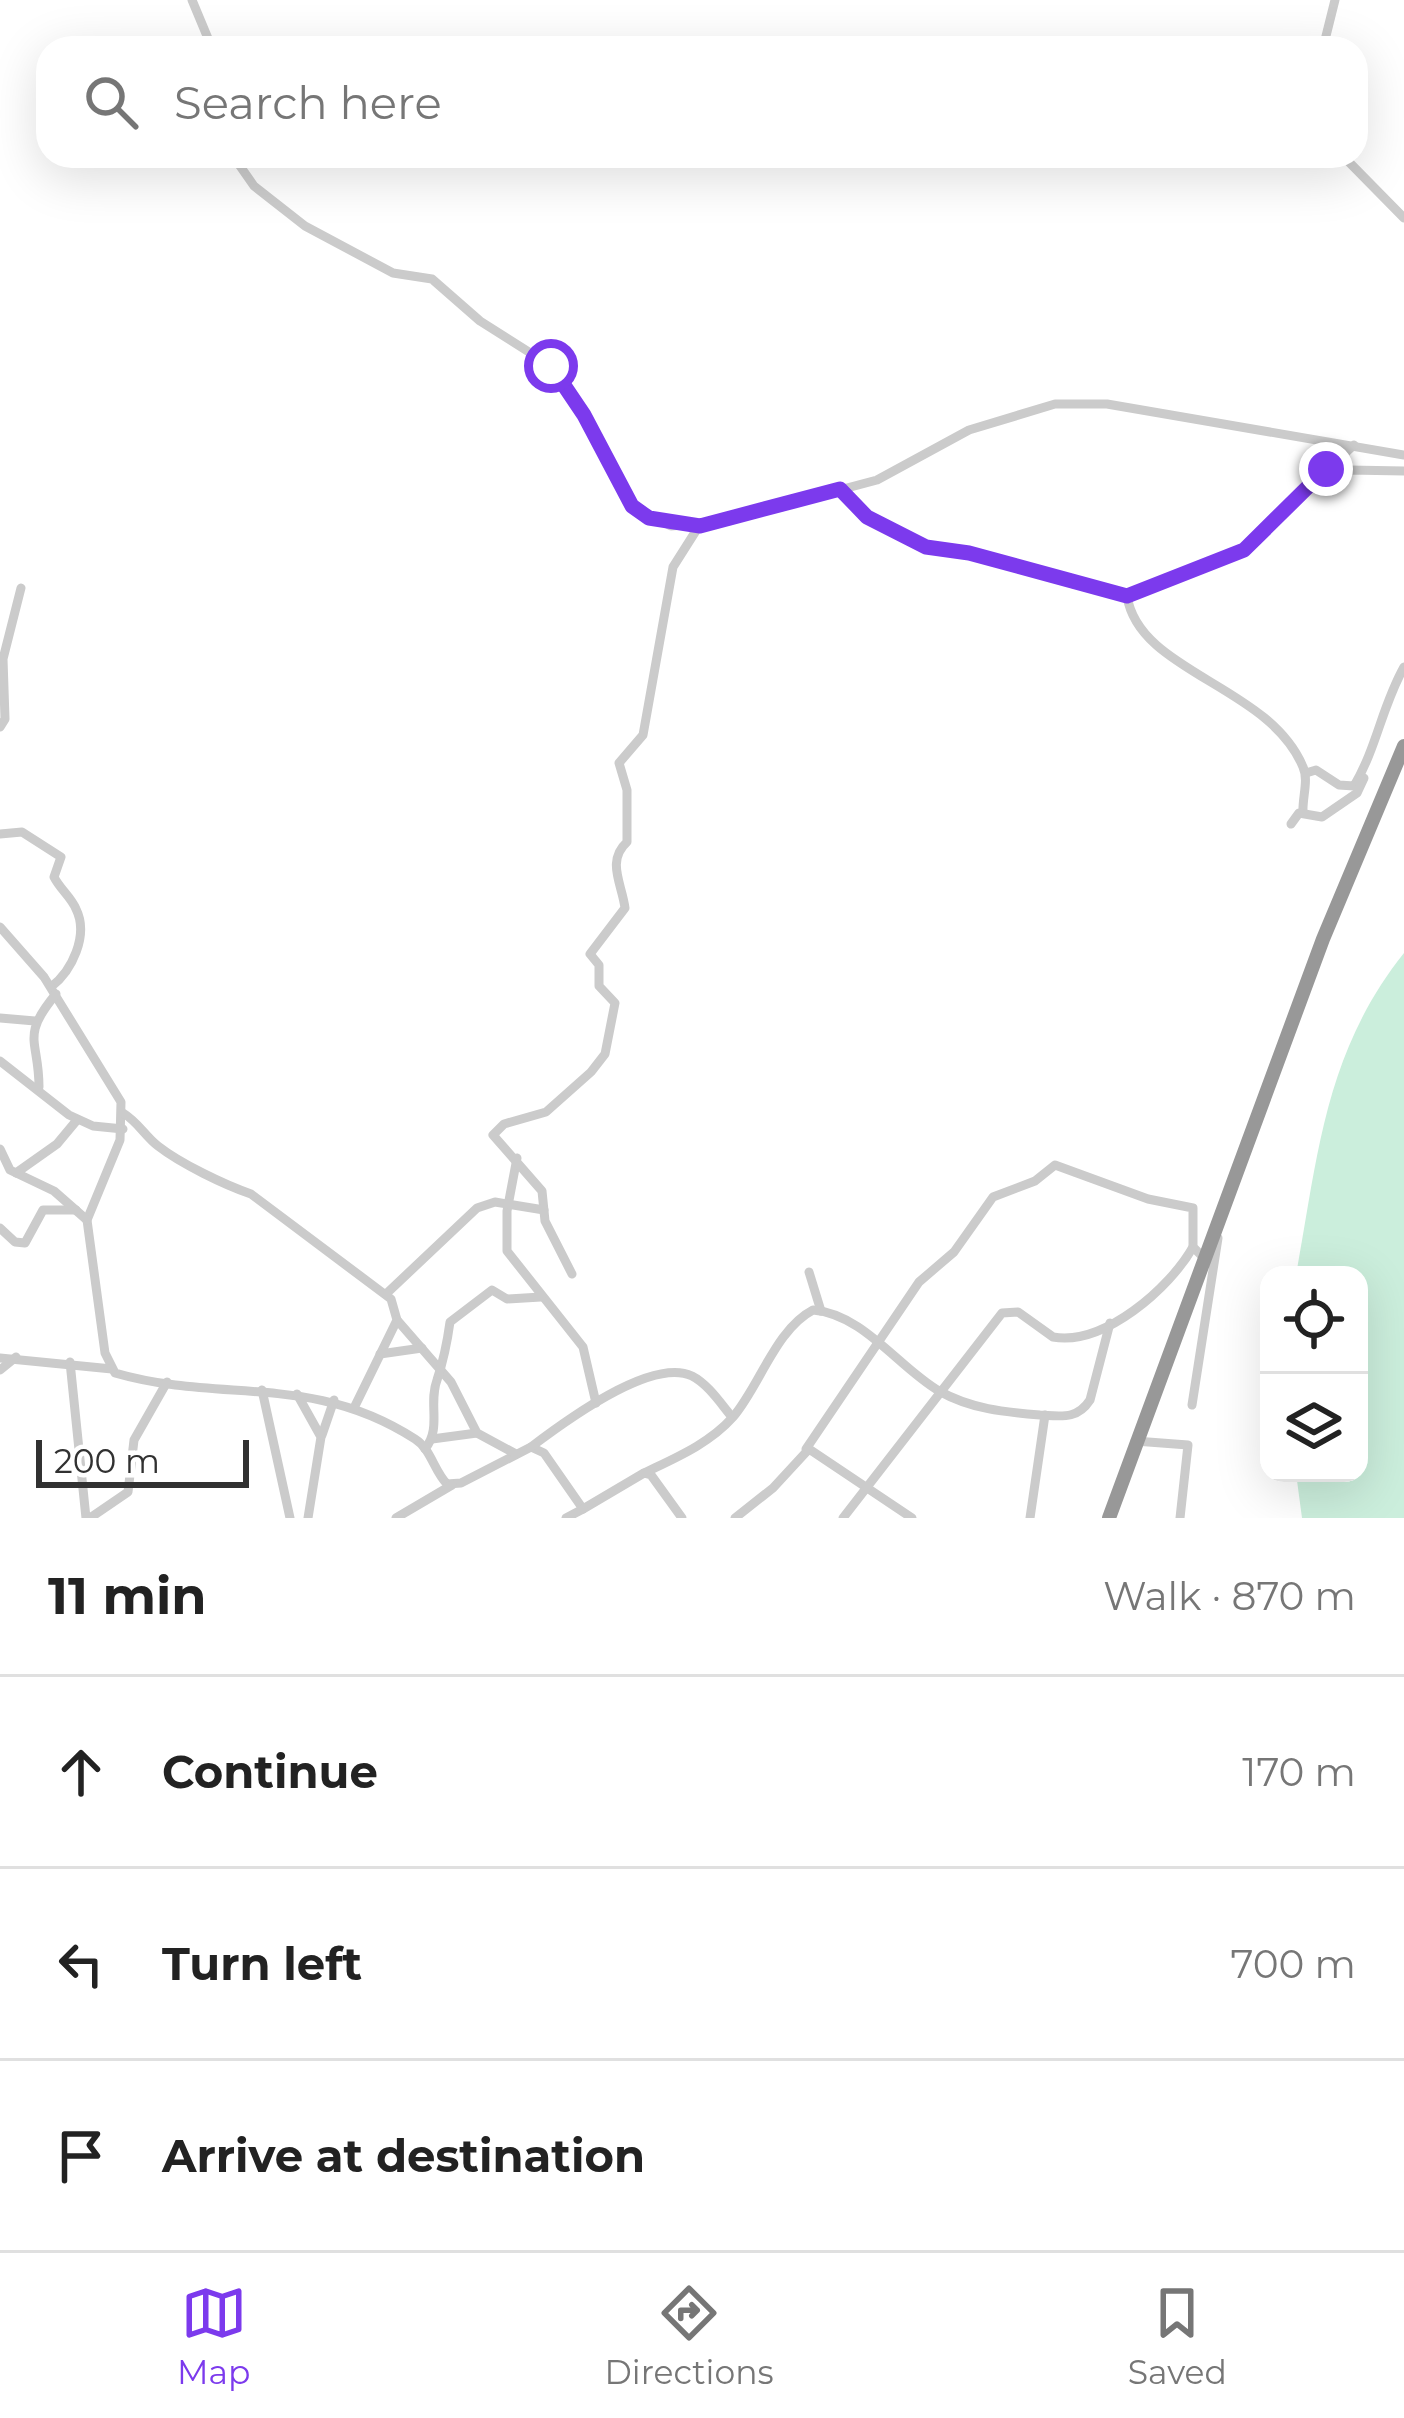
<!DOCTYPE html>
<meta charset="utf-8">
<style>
body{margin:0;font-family:Montserrat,sans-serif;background:#f6f6f6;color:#222}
.controls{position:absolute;right:36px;bottom:36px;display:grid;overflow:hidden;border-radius:24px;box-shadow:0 12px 48px #0002}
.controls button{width:108px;height:108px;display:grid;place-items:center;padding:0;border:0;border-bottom:3px solid #e0e0e0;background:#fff;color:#222;font:60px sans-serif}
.scale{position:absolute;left:36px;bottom:30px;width:213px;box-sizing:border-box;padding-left:12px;border:6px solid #313131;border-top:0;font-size:33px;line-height:42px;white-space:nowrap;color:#313131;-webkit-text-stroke:9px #fff;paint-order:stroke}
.stop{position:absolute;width:36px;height:36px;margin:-27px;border:9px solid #7c3aed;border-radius:50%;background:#fff}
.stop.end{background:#7c3aed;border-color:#fff;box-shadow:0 3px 12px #0008}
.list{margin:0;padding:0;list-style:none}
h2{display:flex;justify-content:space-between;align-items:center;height:156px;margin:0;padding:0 48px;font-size:51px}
h2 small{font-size:39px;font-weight:400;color:#767676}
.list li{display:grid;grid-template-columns:78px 1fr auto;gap:36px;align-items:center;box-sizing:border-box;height:192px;padding:0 48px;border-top:3px solid #e0e0e0}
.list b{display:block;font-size:45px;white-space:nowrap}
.list em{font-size:39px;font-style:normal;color:#767676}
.icon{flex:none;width:66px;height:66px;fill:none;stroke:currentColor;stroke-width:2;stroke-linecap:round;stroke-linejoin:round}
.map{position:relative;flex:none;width:1404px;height:1518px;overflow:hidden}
.search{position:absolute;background:#fff;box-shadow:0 12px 48px #0002;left:36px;right:36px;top:36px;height:132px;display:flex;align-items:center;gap:30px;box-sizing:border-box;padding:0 42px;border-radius:36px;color:#767676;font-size:45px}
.sheet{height:732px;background:#fff}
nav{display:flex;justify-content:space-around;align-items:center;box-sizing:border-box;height:168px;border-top:3px solid #e0e0e0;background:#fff;font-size:33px;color:#767676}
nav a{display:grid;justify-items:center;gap:6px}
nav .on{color:#7c3aed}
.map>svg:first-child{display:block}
</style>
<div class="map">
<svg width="1404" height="1518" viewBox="0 0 1404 1518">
<rect width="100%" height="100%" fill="#fff"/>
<!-- water -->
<path fill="#cbeedc" d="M1404,953V1518H1302L1296,1473H1359V1275H1296C1318,1155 1325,1052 1404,953Z"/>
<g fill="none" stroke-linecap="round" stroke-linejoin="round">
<!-- minor -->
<g stroke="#cbcbcb" stroke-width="9">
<polyline points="192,0 212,48"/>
<polyline points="1323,48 1335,0"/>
<polyline points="233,156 254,186 305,226 393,273 432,279 480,321 551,366 584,415 632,506 671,526 719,522 877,480 969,430 1055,404 1107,404 1404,455"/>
<polyline points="1343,156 1404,218"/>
<polyline points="1318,478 1354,445"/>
<polyline points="840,489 867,517 926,547 969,553 1127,596 1244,550 1317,479 1349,470 1404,471"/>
<path d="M1127,596C1139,673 1269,685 1303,767C1309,780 1302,798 1303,813"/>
<polyline points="0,727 5,719 3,659 21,588"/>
<path d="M1306,773L1316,770L1339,785L1354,786C1377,747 1382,706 1404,667"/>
<polyline points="1291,824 1299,813 1322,817 1357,793 1364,778"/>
<path d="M0,834L22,832L61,857L54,877C60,889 71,897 76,909C89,935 72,971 51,987"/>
<path d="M0,927L44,977L121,1102L120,1140L87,1220L105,1353L115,1373C222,1404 311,1372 415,1439C431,1449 434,1471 447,1484L461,1483L531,1447L544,1453L583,1509L644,1473L651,1475L682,1518"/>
<polyline points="0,1018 35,1021"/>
<polyline points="0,1061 69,1115 93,1126 123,1129"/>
<path d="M39,1087C39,1040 20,1037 56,994"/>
<path d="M123,1113C138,1122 145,1136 158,1146C181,1164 225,1185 251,1194L391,1299L397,1320L354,1408"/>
<polyline points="0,1149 10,1170 54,1191 87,1220"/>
<polyline points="517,1158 507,1211 507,1251 583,1347 596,1403"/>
<polyline points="16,1173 57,1144 77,1120"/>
<polyline points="0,1228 15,1242 25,1243 43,1210 76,1210"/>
<polyline points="809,1272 821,1311"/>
<path d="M572,1274L545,1221L542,1191L493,1135L504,1124L546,1112L591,1072L605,1054L615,1003L599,986V965L590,954L625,908C622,884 606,861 627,842V790L619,763L643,735L673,567L699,526"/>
<polyline points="386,1294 477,1208 495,1202 544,1210"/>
<polyline points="397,1320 451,1382 477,1433 516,1454"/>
<polyline points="380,1354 422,1348"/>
<polyline points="0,1358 112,1369"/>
<polyline points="70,1362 86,1518"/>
<polyline points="0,1370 16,1357"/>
<polyline points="262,1390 290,1518"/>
<polyline points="297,1394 321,1437 308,1518"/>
<polyline points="1192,1405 1218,1238"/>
<polyline points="322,1435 334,1400"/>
<polyline points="432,1439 477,1433"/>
<polyline points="1135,1441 1188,1445 1180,1518"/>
<path d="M531,1447C564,1422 651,1357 692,1376C708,1384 721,1404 732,1417"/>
<path d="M425,1449C442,1428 428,1404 437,1380C444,1359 447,1344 450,1322L492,1290L507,1299L541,1297"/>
<polyline points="806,1449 919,1282 954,1252 993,1197 1035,1181 1055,1165 1148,1199 1193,1208 1193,1247 1204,1258"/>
<path d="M644,1473C675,1458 709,1444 733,1417C759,1387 776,1329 813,1310C863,1314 898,1367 939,1391C971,1409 1004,1412 1040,1415C1061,1416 1077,1420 1090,1400L1110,1323"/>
<polyline points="90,1518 128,1492 134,1440 167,1382"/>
<polyline points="396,1518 452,1485"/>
<polyline points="566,1518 583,1509"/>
<polyline points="735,1518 773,1488 809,1449 912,1518"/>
<path d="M843,1518L1002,1313L1018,1312L1053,1337C1104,1346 1170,1288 1193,1247"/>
<polyline points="1030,1518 1045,1415"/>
</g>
<!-- highway -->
<polyline stroke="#989898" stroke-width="14" points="1109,1518 1323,939 1404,746"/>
</g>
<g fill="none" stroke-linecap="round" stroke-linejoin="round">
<!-- route -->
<polyline stroke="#7c3aed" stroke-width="15" points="551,366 584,415 632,506 649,518 700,526 840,489 867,517 926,547 969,553 1127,596 1244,550 1326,469"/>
</g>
</svg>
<div class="controls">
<button><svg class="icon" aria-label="locate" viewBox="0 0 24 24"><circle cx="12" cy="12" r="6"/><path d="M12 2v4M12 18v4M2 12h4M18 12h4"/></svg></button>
<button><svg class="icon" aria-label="layers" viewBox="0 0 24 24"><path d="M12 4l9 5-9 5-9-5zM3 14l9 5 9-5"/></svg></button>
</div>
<div class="scale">200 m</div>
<div class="stop" style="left:551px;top:366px"></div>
<div class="stop end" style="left:1326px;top:469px"></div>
<div class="search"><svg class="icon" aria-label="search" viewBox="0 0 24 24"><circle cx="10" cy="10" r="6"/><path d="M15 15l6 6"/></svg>Search here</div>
</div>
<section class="sheet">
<h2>11 min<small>Walk · 870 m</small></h2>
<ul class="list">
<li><svg class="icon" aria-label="ahead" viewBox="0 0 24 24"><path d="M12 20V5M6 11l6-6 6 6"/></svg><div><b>Continue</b></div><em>170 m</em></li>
<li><svg class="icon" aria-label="left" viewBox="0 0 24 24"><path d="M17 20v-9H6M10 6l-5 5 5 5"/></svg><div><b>Turn left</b></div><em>700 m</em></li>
<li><svg class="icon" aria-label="arrive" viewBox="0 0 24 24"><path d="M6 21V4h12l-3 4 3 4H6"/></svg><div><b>Arrive at destination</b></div></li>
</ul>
</section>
<nav>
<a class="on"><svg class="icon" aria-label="map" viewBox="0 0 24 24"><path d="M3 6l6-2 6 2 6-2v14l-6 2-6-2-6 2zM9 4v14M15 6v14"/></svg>Map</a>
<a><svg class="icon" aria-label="directions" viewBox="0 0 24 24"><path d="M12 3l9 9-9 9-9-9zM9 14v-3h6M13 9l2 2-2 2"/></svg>Directions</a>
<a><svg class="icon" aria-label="saved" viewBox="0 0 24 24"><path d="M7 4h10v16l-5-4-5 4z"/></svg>Saved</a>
</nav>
